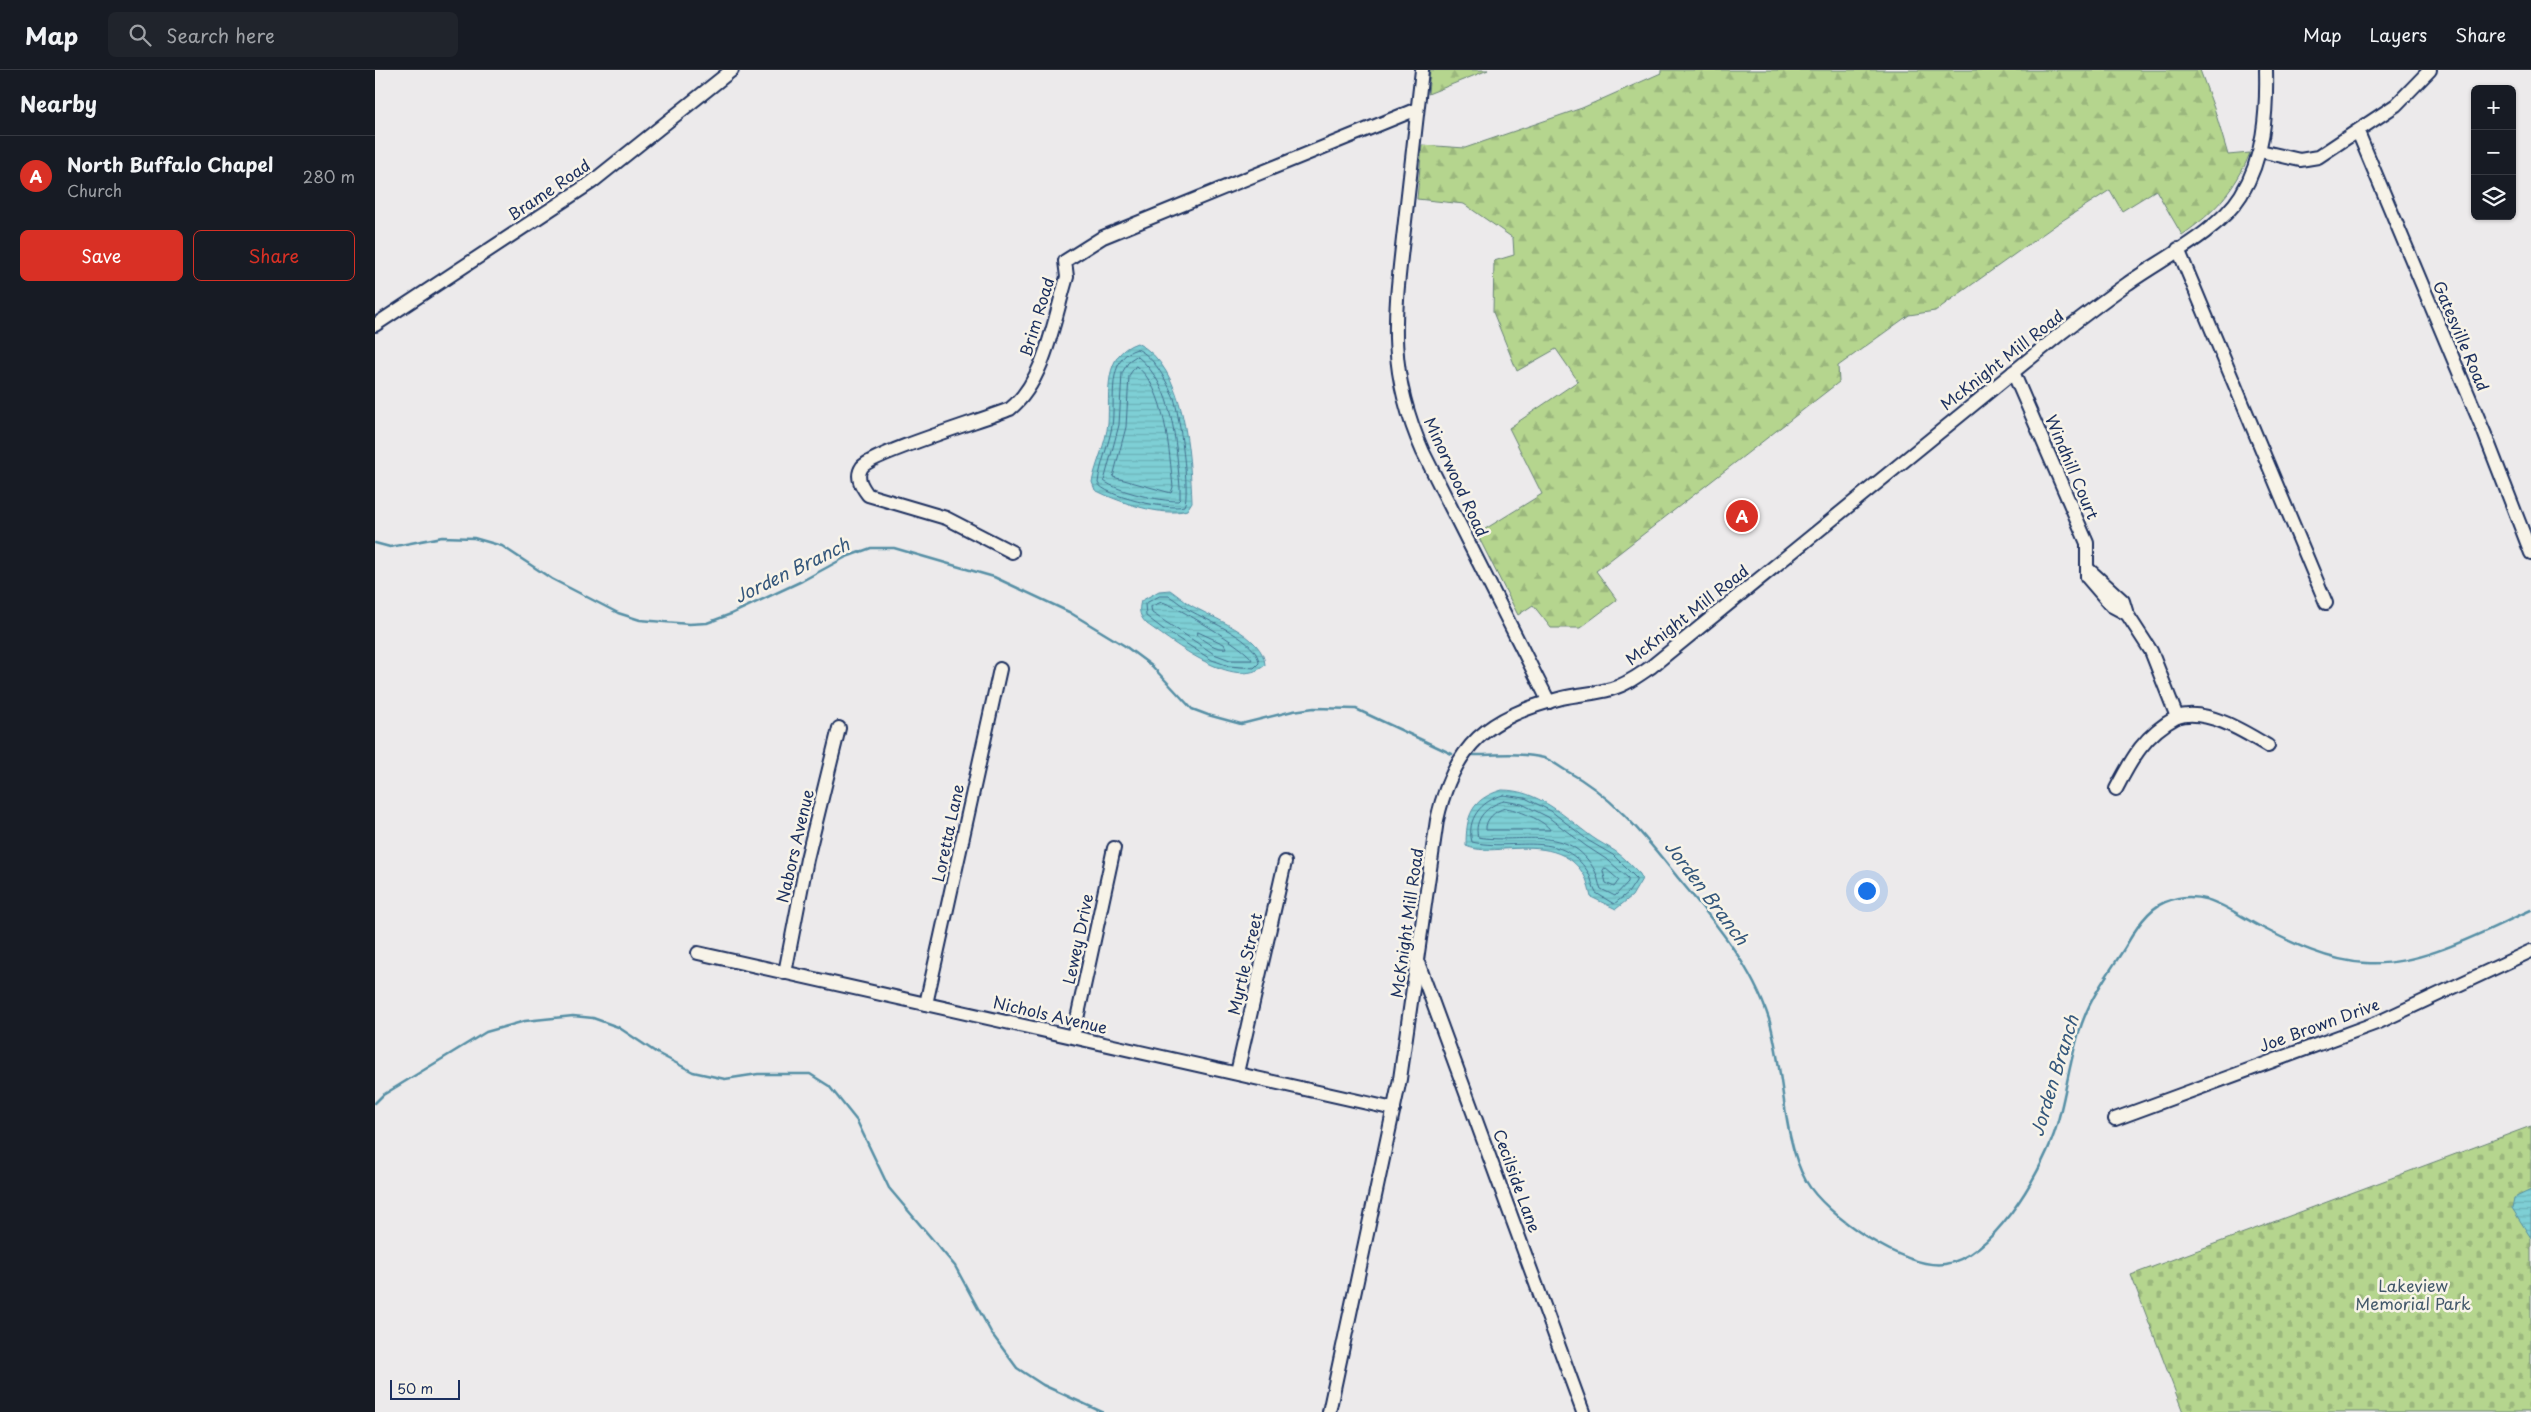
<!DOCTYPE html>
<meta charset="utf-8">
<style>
body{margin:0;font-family:"Playpen Sans",sans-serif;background:#20242c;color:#f1f3f6}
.controls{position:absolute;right:15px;top:15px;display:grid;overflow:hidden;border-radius:8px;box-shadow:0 1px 4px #0004}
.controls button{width:45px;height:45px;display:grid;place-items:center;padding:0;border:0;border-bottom:1px solid #363941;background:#171b24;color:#f1f3f6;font:25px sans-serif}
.scale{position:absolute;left:15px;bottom:12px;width:70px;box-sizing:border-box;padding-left:5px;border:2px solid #1b2f5e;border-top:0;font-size:14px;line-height:18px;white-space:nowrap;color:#1b2f5e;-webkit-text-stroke:4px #f7f3e8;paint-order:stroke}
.you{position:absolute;left:1491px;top:820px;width:18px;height:18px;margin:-12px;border:4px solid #fff;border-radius:50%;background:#1a73e8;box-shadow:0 0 0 8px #1a73e833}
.badge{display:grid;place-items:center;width:32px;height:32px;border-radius:50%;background:#d93025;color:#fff;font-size:16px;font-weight:700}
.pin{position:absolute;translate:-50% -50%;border:2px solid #fff;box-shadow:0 1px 5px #0006}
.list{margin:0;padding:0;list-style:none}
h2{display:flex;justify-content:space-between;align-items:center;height:65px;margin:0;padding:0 20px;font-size:21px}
h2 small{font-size:16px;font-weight:400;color:#9ea1a6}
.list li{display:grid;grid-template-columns:32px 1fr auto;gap:15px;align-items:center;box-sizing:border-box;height:80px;padding:0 20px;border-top:1px solid #363941}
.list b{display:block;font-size:19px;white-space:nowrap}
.list p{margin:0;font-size:16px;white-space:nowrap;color:#9ea1a6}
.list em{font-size:16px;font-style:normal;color:#9ea1a6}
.actions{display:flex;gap:10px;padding:15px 20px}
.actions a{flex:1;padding:11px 0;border:1px solid #d93025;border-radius:8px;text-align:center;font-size:18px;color:#d93025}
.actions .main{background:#d93025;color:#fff}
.icon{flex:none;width:28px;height:28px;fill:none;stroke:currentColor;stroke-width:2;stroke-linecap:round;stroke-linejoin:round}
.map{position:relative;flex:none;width:2156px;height:1342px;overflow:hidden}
header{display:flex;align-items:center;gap:30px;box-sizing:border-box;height:70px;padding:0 25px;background:#171b24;border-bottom:1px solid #363941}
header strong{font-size:24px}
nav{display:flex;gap:28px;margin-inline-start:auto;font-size:18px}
.search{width:350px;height:45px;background:#20242c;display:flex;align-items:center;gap:12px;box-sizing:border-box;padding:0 18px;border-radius:8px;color:#9ea1a6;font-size:19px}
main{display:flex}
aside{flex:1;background:#171b24}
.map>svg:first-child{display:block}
</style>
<header>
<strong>Map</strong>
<div class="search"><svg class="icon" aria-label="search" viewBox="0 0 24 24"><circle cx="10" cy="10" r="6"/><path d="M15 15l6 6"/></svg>Search here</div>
<nav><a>Map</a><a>Layers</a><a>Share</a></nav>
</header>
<main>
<aside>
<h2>Nearby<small></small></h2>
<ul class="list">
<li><span class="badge">A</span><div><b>North Buffalo Chapel</b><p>Church</p></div><em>280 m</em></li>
</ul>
<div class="actions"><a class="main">Save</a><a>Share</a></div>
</aside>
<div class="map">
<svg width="2156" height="1342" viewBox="0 0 2156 1342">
<defs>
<pattern id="forest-firs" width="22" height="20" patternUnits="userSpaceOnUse" patternTransform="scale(1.25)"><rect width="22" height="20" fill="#b5d58e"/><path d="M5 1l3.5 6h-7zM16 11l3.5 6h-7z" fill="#9bb77d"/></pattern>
<pattern id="cemetery-stones" width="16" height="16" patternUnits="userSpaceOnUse" patternTransform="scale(1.25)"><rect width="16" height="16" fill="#b5d58e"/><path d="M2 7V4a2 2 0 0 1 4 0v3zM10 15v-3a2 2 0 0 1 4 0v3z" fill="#9bb77d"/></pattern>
<pattern id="water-rules" width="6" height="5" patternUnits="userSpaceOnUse" patternTransform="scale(1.25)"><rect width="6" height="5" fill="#7ecfd5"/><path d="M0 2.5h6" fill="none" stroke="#6cb2b9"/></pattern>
</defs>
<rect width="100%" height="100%" fill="#eceaeb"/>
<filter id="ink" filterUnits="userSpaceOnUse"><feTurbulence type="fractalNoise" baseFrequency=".02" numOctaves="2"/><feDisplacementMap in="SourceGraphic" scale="10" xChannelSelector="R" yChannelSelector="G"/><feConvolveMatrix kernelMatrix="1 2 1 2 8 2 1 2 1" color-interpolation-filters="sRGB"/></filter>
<g filter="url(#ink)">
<!-- forest -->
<g fill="url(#forest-firs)" stroke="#688276">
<polygon points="1055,0 1113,0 1053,24"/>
<path d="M1286,0H1825L1840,41L1853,85L1875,83C1861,119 1839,143 1807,165L1781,120L1747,141L1735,120L1682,154L1560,241L1534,245L1463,296L1464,312L1221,501L1242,530L1205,558H1176L1158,535L1143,545L1102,464L1167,424L1134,358L1203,311L1181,279L1142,301L1118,242L1119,191L1139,185L1138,168L1089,134L1042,129L1047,75L1090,78L1207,38L1286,3Z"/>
</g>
<!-- cemetery -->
<polygon fill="url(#cemetery-stones)" stroke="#688276" points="2156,1056 2156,1342 1808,1342 1756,1205"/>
<!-- water -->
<g fill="url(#water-rules)" stroke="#568fa5">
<path d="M762,273C811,297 815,385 817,432L812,440C788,448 741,431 720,420L717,412C721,393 731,373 733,353C735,323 727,285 762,273Z"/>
<path d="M795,520C802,525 808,530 814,534C836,548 889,565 890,595C860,622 798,572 772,554C765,547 763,541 766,531L784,521Z"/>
<path d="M1127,720C1163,720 1189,746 1217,767C1224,772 1232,776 1240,781C1249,787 1257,796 1265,804L1267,809L1257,826L1241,839L1216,827C1214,820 1213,811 1209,805C1192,776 1158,777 1129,779C1117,780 1102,781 1091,776C1091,746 1096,729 1127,720Z"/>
<polygon points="2156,1120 2156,1168 2137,1138 2139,1128"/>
</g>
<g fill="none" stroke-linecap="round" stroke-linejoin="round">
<!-- shore -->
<g stroke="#436f8e" stroke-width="1">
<path d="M762,279C779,286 792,312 799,328C804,344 816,424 809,436C795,441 728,426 723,413C725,393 734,375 737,356C741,331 730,288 762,279Z"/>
<path d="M762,286C800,317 800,372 805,416V429L803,431C785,431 743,422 729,411L744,355L747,303L754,291Z"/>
<path d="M761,296C791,317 794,382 798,417L796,423L738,407L751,357L754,306Z"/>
<path d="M785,526H794C801,530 807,536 814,540C833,551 883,570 884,593L879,598L854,596L837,590L788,559L771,546L770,534Z"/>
<path d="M787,532C795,532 875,580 877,590H855L839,584L777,543L776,537Z"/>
<path d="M823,562L849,574L851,578C842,580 830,572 823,566Z"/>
<path d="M1128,725L1150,728L1176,741L1214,771L1238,785L1261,808V811L1253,823L1239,834L1221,823C1217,817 1217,808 1213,802C1185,758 1139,782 1097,772C1091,749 1106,731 1128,725Z"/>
<path d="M1129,731L1147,734L1173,747L1211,776L1234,791L1253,808V812L1240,826L1226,819C1223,813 1223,806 1220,801C1194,752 1145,775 1103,767C1098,749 1113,735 1129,731Z"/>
<path d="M1130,738C1140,738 1172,752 1175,760H1111C1110,749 1120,741 1130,738Z"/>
<polygon points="1230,798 1244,810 1239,817 1231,813 1228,801"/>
</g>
<!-- stream -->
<g stroke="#568fa5" stroke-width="2.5">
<polyline points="0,473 15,477 67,467 99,468 127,476 177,509 243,543 265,550 314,554 332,553 356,544 427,511 471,487 496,478 519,478 619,507 694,542 750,576 777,596 817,639 833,645 866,654 918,641 939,638 981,639 1077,684"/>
<path d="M1097,685C1120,685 1147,682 1169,688C1176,690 1183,696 1190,700C1239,726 1270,767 1304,809C1339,851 1377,896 1394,949C1409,998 1407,1069 1431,1111C1450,1145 1530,1200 1570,1194C1618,1186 1664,1106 1679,1064C1692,1026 1694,985 1709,948C1718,924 1735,901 1749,879C1759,862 1771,840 1790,832C1828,816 1855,841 1886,857C1919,874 1953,891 1991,893C2045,897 2107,862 2156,840"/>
<polyline points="0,1033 8,1025 111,962 150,951 198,946 218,948 243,957 282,983 318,1002 350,1009 383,1004 435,1004 454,1016 482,1051 514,1118 580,1196 617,1264 642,1298 668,1315 727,1342"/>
</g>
<defs>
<g id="minor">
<path d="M1047,0C1041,50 1036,101 1030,151C1020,241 1010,297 1048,382L1174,632"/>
<polyline points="1983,62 2109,362 2156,483"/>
<polyline points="1885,81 1925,90 1943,87 2021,35 2055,0"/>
<polyline points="1803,179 1951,533"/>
<polyline points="0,255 217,112 357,0"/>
<polyline points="1638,302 1712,473 1712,507 1737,536 1752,544"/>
<path d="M637,482L571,448L493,425C487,417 480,407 487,397C498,383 610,349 635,339C670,311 679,249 692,207L690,191L728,167L1042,39"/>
<path d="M1712,498L1748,531L1752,544L1776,581L1802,647C1830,637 1870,662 1893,676"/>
<path d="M1741,719C1757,688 1770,664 1802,647"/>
<polyline points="323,883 1019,1039"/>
<polyline points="1044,895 1208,1342"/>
<polyline points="410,903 432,789 464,658"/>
<polyline points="551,934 625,599"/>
<polyline points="698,967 739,778"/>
<polyline points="862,1003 910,792"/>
<polyline points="1740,1049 2004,952 2156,881"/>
<path d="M954,1342L1025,1009L1062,750C1079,674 1113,647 1187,628C1203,624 1220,624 1236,619C1251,615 1264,605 1276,597L1685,264C1707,247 1729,230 1752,214C1787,189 1843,162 1866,125C1889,88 1892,43 1891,0"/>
</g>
</defs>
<!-- minor casing -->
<use href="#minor" stroke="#1b2f5e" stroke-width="16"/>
<!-- minor -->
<use href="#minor" stroke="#f7f3e8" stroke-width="12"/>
</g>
</g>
<g text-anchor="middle" stroke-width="5" stroke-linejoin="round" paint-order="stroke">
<!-- street labels -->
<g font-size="16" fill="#1b2f5e" stroke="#f7f3e8">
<text transform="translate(174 120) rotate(-34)" y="6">Brame Road</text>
<text transform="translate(662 247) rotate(-73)" y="6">Brim Road</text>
<text transform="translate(2086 266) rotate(67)" y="6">Gatesville Road</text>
<text transform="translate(1627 290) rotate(-38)" y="6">McKnight Mill Road</text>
<text transform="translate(1697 397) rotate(67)" y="6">Windhill Court</text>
<text transform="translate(1081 407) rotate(65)" y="6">Minorwood Road</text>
<text transform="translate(1312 545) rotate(-38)" y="6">McKnight Mill Road</text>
<text transform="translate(573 763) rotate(-78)" y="6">Loretta Lane</text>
<text transform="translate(420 776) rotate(-77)" y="6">Nabors Avenue</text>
<text transform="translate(1032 853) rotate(-82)" y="6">McKnight Mill Road</text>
<text transform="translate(703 869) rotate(-78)" y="6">Lewey Drive</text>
<text transform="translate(870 894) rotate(-77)" y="6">Myrtle Street</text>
<text transform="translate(675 945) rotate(13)" y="6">Nichols Avenue</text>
<text transform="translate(1944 955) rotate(-20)" y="6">Joe Brown Drive</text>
<text transform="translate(1142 1111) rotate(70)" y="6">Cecilside Lane</text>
</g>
<!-- park labels -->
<g font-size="16" fill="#42586a" stroke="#f7f3e8">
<text x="2038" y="1222">Lakeview<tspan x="2038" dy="18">Memorial Park</tspan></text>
</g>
<!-- water labels -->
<g font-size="18" font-style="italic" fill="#34577c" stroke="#f7f3e8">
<text transform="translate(417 501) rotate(-26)" y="6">Jorden Branch</text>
<text transform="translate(1331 823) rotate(53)" y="6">Jorden Branch</text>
<text transform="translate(1680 1006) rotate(-73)" y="6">Jorden Branch</text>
</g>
</g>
</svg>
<div class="controls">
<button>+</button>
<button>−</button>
<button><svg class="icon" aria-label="layers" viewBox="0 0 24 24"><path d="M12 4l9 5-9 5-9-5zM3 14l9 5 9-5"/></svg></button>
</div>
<div class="scale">50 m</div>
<div class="you"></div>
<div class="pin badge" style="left:1367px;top:446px">A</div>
</div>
</main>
